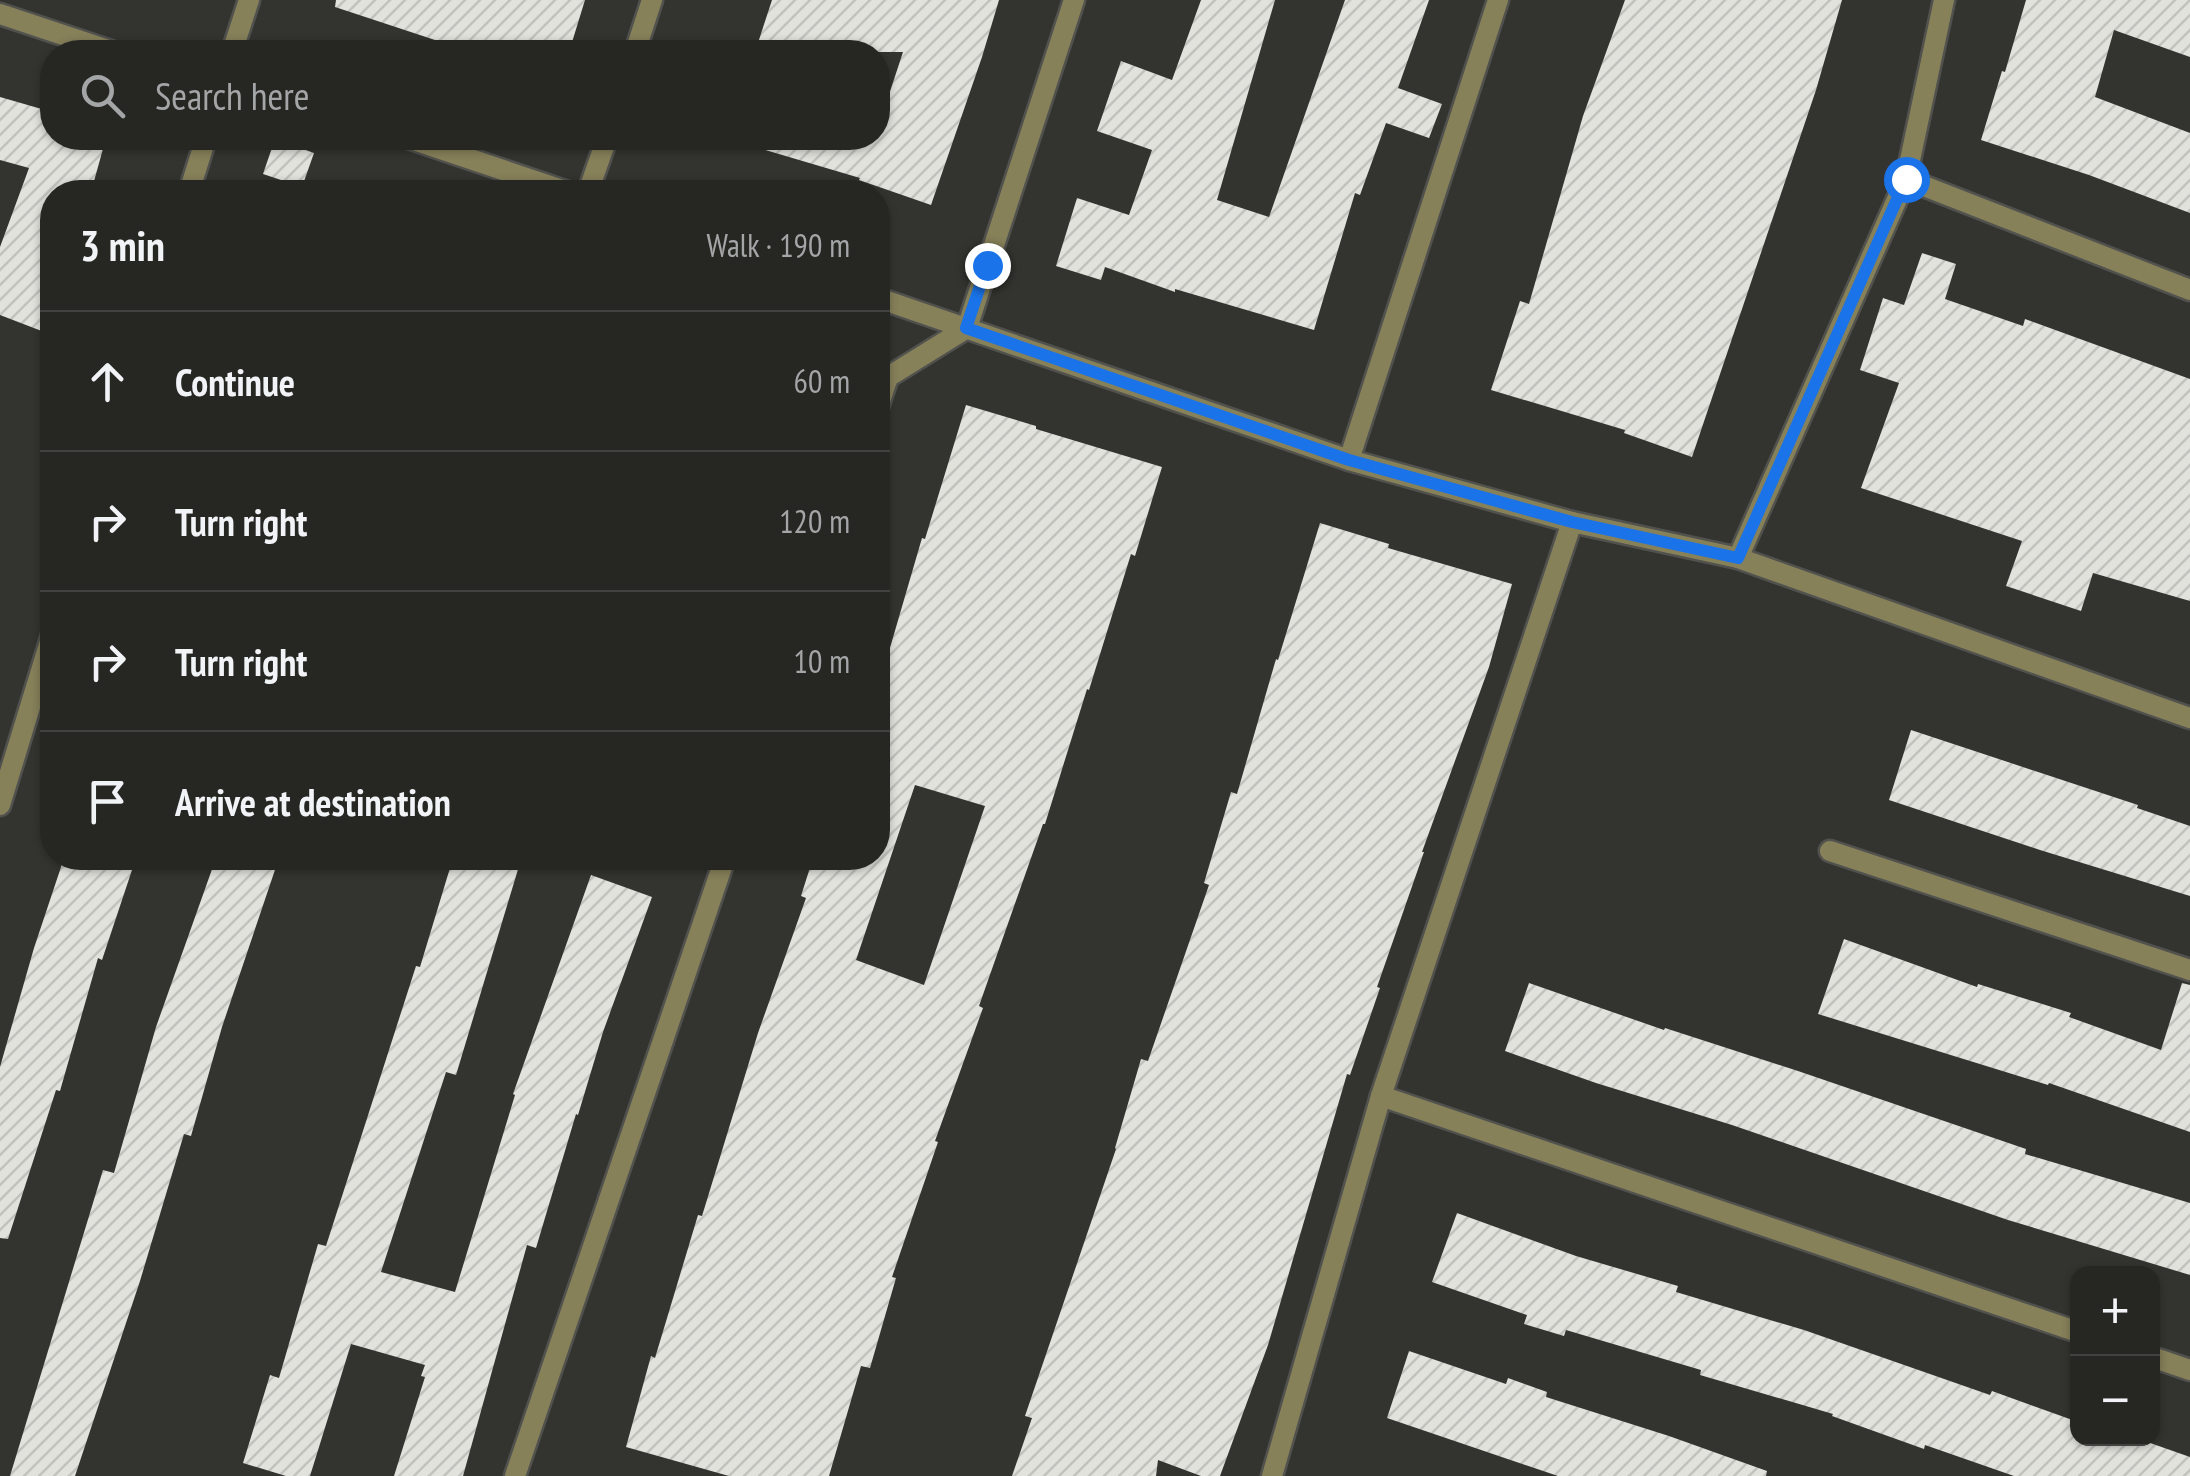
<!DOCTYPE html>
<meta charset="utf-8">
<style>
body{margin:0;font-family:"PT Sans Narrow",sans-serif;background:#323230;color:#f1f3f6}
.controls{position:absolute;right:30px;bottom:30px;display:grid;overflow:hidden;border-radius:20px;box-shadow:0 2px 8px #0004}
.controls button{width:90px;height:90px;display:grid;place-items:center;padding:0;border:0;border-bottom:2px solid #424341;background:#262623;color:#f1f3f6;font:50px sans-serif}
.stop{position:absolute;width:30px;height:30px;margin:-22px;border:8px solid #1a73e8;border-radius:50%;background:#fff}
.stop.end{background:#1a73e8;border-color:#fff;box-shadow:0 2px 10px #0008}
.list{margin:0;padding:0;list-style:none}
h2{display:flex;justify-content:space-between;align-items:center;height:130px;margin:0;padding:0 40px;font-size:42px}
h2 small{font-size:32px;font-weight:400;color:#a4a5a6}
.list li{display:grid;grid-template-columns:65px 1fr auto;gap:30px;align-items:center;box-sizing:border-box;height:140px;padding:0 40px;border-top:2px solid #424341}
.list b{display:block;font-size:38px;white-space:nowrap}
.list em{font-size:32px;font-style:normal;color:#a4a5a6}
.icon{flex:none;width:55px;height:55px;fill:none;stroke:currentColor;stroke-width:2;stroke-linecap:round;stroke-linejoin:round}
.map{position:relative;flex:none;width:2190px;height:1476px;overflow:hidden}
.search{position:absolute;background:#262623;box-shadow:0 2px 8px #0004;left:40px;top:40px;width:850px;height:110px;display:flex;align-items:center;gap:25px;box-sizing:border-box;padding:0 35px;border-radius:40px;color:#a4a5a6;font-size:38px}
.panel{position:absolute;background:#262623;box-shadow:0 2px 8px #0004;left:40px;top:180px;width:850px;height:690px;border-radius:40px}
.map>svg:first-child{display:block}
</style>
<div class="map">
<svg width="2190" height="1476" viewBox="0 0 2190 1476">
<defs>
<pattern id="building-hatch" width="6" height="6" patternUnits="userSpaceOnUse" patternTransform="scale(2.5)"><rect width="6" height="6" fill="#e2e2dd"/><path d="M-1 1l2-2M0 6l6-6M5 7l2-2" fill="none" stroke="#c2c2be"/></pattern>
</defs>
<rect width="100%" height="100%" fill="#33332f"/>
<!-- building -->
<g fill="url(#building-hatch)" fill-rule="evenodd">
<polygon points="336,0 585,0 569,52 467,52 434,43 435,40 335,7"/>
<polygon points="772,0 999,0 982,57 931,205 859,180 860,178 755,147 756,138 878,138 878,128 903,52 755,52"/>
<polygon points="1201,0 1275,0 1217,200 1269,217 1345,0 1429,0 1398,88 1442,104 1429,138 1386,123 1360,195 1355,193 1314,330 1175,289 1175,292 1105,267 1101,280 1056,266 1077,198 1129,215 1152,150 1097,131 1121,61 1172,80"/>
<polygon points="1625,0 1842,0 1816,90 1692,457 1624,433 1625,430 1491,390 1520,301 1529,304 1583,116"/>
<polygon points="2026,0 2190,0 2190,57 2114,30 2095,97 2190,133 2190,213 2089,175 1981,140 2002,71 2005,72"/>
<polygon points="0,97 52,112 52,138 106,138 91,192 52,192 52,335 0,315 0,247 29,168 0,160"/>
<polygon points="275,139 314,153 302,187 263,174"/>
<polygon points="1922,253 1956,264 1945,299 2023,326 2025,319 2190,379 2190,601 2093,573 2081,611 2006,586 2022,541 1861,488 1899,383 1860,370 1883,298 1904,305"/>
<path d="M966,405L1036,426V429L1162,467L1135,556L1131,554L1089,690L1087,689L1045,824H1043L979,1006L983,1008L935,1141L938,1142L892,1277L896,1278L870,1368L861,1366L829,1476H729L626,1447L651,1356L655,1358L698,1215L702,1216L758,1033L806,898L801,896L813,858H878V689L922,538L925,539ZM915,785L985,806L924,985L856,960Z"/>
<polygon points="1320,523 1389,544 1388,548 1512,584 1489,667 1422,852 1424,852 1377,987 1380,988 1350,1075 1347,1074 1268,1345 1220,1476 1201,1476 1158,1460 1156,1476 1012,1476 1032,1418 1025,1416 1116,1149 1115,1148 1141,1059 1148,1061 1209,885 1204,883 1231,792 1237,794 1276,659 1278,660"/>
<polygon points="1911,730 2138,805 2137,808 2190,826 2190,896 2040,850 1889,800"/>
<polygon points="64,858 136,858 102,960 98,958 60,1091 56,1090 8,1239 0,1238 0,1067 34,948"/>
<polygon points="216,858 279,858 222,1027 191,1136 184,1134 140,1281 75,1476 10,1476 103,1170 114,1173 156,1027"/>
<polygon points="453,858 488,858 519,866 456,1075 446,1072 381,1272 455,1292 515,1095 513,1094 591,875 652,897 603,1032 578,1115 576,1114 536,1248 527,1245 463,1476 394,1476 425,1377 421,1376 425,1365 351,1344 310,1476 286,1476 243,1463 270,1375 279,1378 318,1244 326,1246 416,966 420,967"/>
<polygon points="1844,939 1977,987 1978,984 2071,1013 2069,1017 2161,1050 2182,983 2190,985 2190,1132 2049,1083 2048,1085 1818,1014"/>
<polygon points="1529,983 1664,1030 1665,1028 1798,1071 2026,1149 2025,1154 2190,1203 2190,1275 2008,1220 1732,1125 1596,1083 1505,1051"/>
<polygon points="1457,1213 1576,1256 1678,1286 1676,1292 1804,1330 1990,1395 1992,1391 2078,1422 2078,1438 2136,1438 2190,1457 2190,1476 2014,1476 1925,1445 1924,1449 1832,1416 1833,1414 1700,1375 1701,1370 1566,1330 1564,1336 1524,1324 1527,1315 1432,1282"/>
<polygon points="1409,1351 1506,1384 1508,1378 1547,1392 1546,1397 1669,1436 1767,1471 1766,1476 1558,1476 1387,1418"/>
</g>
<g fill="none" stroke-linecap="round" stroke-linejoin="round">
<defs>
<g id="minor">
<polyline points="0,14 114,52"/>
<polyline points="232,52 249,0"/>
<polyline points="635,52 652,0"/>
<polyline points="408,138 568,192"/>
<polyline points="1906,179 2190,290"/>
<polyline points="189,192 206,138"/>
<polyline points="588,192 607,138"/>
<polyline points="878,298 1349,460"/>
<polyline points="878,407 888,377 967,328 1074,0"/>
<polyline points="1572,522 1738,558 2190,718"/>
<polyline points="1738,558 1906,179 1944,0"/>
<polyline points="0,805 52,635"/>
<polyline points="1830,851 2190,970"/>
<polyline points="1381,1096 2078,1332"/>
<polyline points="2152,1357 2190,1370"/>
<polyline points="515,1476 725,858"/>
<polyline points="1272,1476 1381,1096 1572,522 1349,460 1498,0"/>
</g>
</defs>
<!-- minor casing -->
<use href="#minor" stroke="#51514e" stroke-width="25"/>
<!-- minor -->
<use href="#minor" stroke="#87815a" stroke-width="20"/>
</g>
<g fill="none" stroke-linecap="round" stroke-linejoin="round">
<!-- route -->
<polyline stroke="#1a73e8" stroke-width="12" points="987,265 966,328 1349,460 1572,522 1738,558 1906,179"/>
</g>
</svg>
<div class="controls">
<button>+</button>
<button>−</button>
</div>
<div class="stop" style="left:1906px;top:179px"></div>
<div class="stop end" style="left:987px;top:265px"></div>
<div class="search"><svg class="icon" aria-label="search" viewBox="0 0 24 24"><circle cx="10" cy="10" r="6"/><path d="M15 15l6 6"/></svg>Search here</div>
<section class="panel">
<h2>3 min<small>Walk · 190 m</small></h2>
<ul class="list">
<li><svg class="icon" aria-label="ahead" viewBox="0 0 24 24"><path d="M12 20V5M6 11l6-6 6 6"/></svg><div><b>Continue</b></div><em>60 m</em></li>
<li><svg class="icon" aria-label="right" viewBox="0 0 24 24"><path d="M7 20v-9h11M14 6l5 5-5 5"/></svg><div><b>Turn right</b></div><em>120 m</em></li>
<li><svg class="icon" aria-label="right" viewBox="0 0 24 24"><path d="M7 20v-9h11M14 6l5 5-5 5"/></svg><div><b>Turn right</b></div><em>10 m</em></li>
<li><svg class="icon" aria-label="arrive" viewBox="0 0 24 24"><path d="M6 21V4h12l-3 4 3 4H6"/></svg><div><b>Arrive at destination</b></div></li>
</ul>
</section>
</div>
